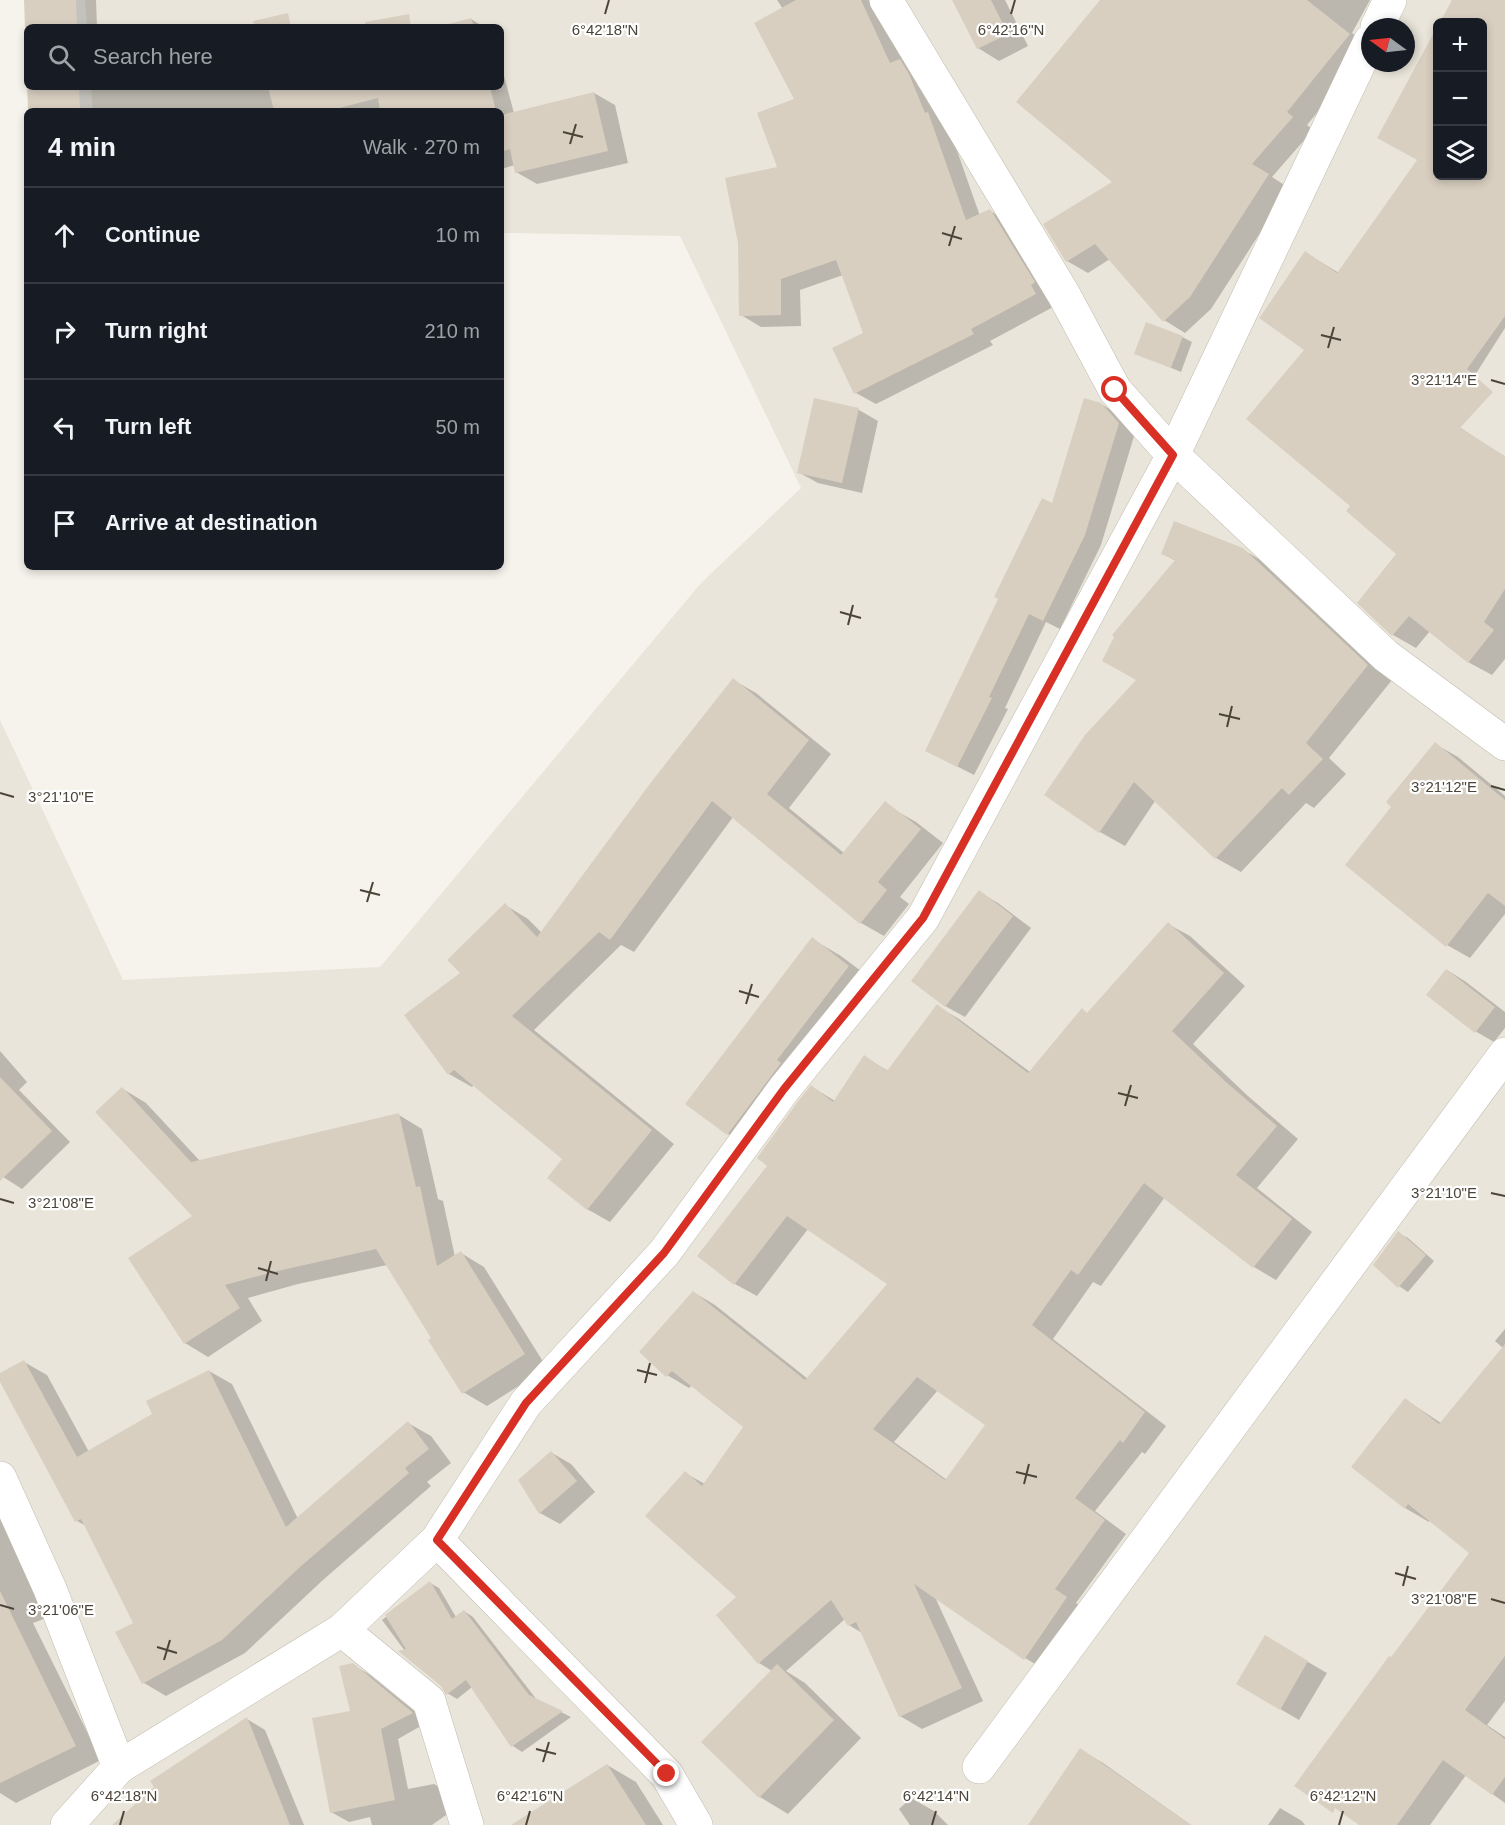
<!DOCTYPE html>
<meta charset="utf-8">
<style>
body{margin:0;font-family:Helvetica,sans-serif;background:#242831;color:#f1f3f6}
.controls{position:absolute;right:18px;top:18px;display:grid;overflow:hidden;border-radius:9px;box-shadow:0 3px 9px #0003}
.controls button{width:54px;height:54px;display:grid;place-items:center;padding:0;border:0;border-bottom:2px solid #363941;background:#171b24;color:#f1f3f6;font:30px sans-serif}
.compass{position:absolute;left:1361px;top:18px;width:54px;height:54px;border-radius:50%;background:#171b24;box-shadow:0 3px 9px #0003;rotate:285deg}
.stop{position:absolute;width:18px;height:18px;margin:-14px;border:4px solid #d93025;border-radius:50%;background:#fff}
.stop.end{background:#d93025;border-color:#fff;box-shadow:0 2px 6px #0008}
.list{margin:0;padding:0;list-style:none}
h2{display:flex;justify-content:space-between;align-items:center;height:78px;margin:0;padding:0 24px;font-size:26px}
h2 small{font-size:20px;font-weight:400;color:#9ea1a6}
.list li{display:grid;grid-template-columns:39px 1fr auto;gap:18px;align-items:center;box-sizing:border-box;height:96px;padding:0 24px;border-top:2px solid #363941}
.list b{display:block;font-size:22px;white-space:nowrap}
.list em{font-size:20px;font-style:normal;color:#9ea1a6}
.icon{flex:none;width:33px;height:33px;fill:none;stroke:currentColor;stroke-width:2;stroke-linecap:round;stroke-linejoin:round}
.map{position:relative;flex:none;width:1505px;height:1825px;overflow:hidden}
.search{position:absolute;background:#171b24;box-shadow:0 3px 9px #0003;left:24px;top:24px;width:480px;height:66px;display:flex;align-items:center;gap:15px;box-sizing:border-box;padding:0 21px;border-radius:9px;color:#9ea1a6;font-size:22px}
.panel{position:absolute;background:#171b24;box-shadow:0 3px 9px #0003;left:24px;top:108px;width:480px;height:462px;border-radius:9px}
.map>svg:first-child{display:block}
</style>
<div class="map">
<svg width="1505" height="1825" viewBox="0 0 1505 1825">
<rect width="100%" height="100%" fill="#f6f3ec"/>
<!-- residential -->
<path fill="#eae5da" fill-rule="evenodd" d="M85,0H1505V1825H0V720L123,980L380,967L701,583L801,488L680,236L501,233V111H93L91,87H501V27H87ZM1438,22H1482V176H1438ZM1370,27H1406V63H1370Z"/>
<!-- shadow -->
<g fill="#0003" fill-rule="evenodd">
<polygon points="25,0 96,0 97,27 27,27 27,47"/>
<polygon points="777,0 875,0 905,63 920,72 948,125 980,216 990,211 1010,222 1055,306 990,341 993,345 876,404 856,393 865,333 843,275 800,290 801,326 761,327 741,315 797,99 783,9"/>
<polygon points="954,0 1005,0 1028,46 999,61 978,48"/>
<polygon points="1102,0 1370,0 1352,33 1370,47 1307,125 1313,130 1272,177 1289,188 1211,309 1185,333 1164,320 1110,259 1088,273 1067,261 1115,182"/>
<polygon points="1451,0 1505,0 1505,328 1447,419 1505,457 1505,659 1492,675 1468,662 1430,631 1416,648 1393,635 1359,603 1398,554 1352,505 1306,349 1306,253 1339,273 1419,159 1379,137 1438,30 1438,176 1482,176 1482,22 1442,22 1453,2"/>
<polygon points="471,19 484,27 443,27"/>
<polygon points="501,65 514,113 594,93 615,105 628,163 537,184 516,172 515,165 501,169 501,111 29,111 28,87 501,87"/>
<polygon points="1182,337 1192,342 1181,372 1136,353"/>
<polygon points="815,399 859,410 878,421 862,493 818,483 798,472"/>
<polygon points="1101,404 1118,414 1135,433 1101,545 1060,629 1046,622 1005,708 1008,709 974,775 927,751 1053,505"/>
<polygon points="1242,549 1267,564 1392,680 1329,758 1346,774 1314,808 1306,803 1241,872 1216,858 1155,801 1125,846 1100,832 1046,794 1138,680 1176,561 1163,554"/>
<polygon points="733,680 756,693 831,754 789,808 844,853 893,809 916,822 943,843 900,897 909,904 884,936 861,923 733,817 634,952 621,945 534,1030 674,1144 610,1222 587,1209 565,1158 474,1085 472,1087 449,1074 462,973 505,905 528,919 542,933"/>
<polygon points="1435,744 1458,757 1505,796 1505,914 1470,958 1447,945 1393,806"/>
<polygon points="979,892 998,903 1031,928 965,1017 945,1006"/>
<path d="M1168,924L1190,936L1245,986L1193,1044L1248,1096L1298,1139L1257,1188L1312,1232L1276,1280L1254,1267L1165,1197L1101,1286L1093,1282L1053,1339L1166,1426L1145,1454L1142,1452L1095,1511L1126,1534L1076,1603L1087,1611L1047,1671L1025,1658L935,1597L983,1701L922,1729L900,1716L862,1633L849,1625L845,1619L786,1671L805,1683L861,1738L788,1814L760,1797L772,1671L759,1663L718,1615L738,1597L685,1473L705,1484L745,1427L692,1385L689,1388L667,1375L693,1292L715,1305L808,1379L889,1284L808,1229L757,1296L735,1284L769,1165L812,1087L835,1101L865,1057L888,1071L937,1006L959,1019L1030,1072L1089,1014ZM938,1390L987,1425L947,1480L894,1442Z"/>
<polygon points="812,939 841,956 877,983 756,1151 728,1134 687,1104"/>
<polygon points="1447,970 1466,982 1505,1012 1505,1028 1494,1042 1475,1031"/>
<polygon points="0,1051 27,1082 19,1090 70,1142 22,1189 0,1175"/>
<polygon points="123,1089 146,1103 200,1161 399,1115 422,1129 438,1199 443,1201 455,1257 461,1253 484,1267 547,1368 487,1406 463,1392 433,1338 387,1265 298,1284 248,1298 262,1321 208,1357 185,1343 194,1216"/>
<polygon points="1398,1233 1408,1238 1434,1261 1408,1292 1399,1286"/>
<polygon points="1505,1329 1505,1701 1487,1725 1505,1737 1505,1803 1466,1775 1430,1825 1362,1825 1392,1659 1471,1552 1430,1520 1429,1522 1405,1508 1406,1400 1441,1423 1503,1348 1495,1341"/>
<polygon points="24,1362 47,1375 89,1452 154,1415 209,1371 232,1384 298,1519 408,1423 431,1436 451,1463 427,1482 431,1486 323,1580 245,1653 166,1696 144,1683 135,1624 86,1526 77,1521 0,1379 0,1375"/>
<polygon points="552,1453 571,1464 595,1492 560,1524 540,1513"/>
<polygon points="0,1485 57,1614 33,1623 101,1760 16,1803 0,1793"/>
<polygon points="430,1583 439,1588 456,1617 464,1611 473,1617 537,1700 571,1717 522,1752 513,1746 472,1687 457,1699 447,1693 442,1685 405,1651 382,1620"/>
<polygon points="1284,1648 1327,1673 1299,1720 1238,1684"/>
<polygon points="352,1664 370,1675 428,1722 398,1739 408,1789 434,1784 451,1794 456,1808 432,1825 372,1825 370,1817 349,1822 331,1812 351,1712"/>
<polygon points="247,1719 265,1730 304,1825 114,1825"/>
<polygon points="1081,1750 1103,1763 1191,1825 1053,1825"/>
<polygon points="607,1765 636,1782 663,1825 518,1825"/>
<polygon points="911,1798 934,1811 948,1825 910,1825 899,1809"/>
<polygon points="1280,1808 1302,1821 1305,1825 1268,1825"/>
</g>
<!-- building -->
<g fill="#d8cfc1" fill-rule="evenodd">
<polygon points="24,0 76,0 77,27 27,27 27,87 79,87 80,111 28,111"/>
<polygon points="796,0 861,0 890,63 900,59 909,74 925,113 928,112 966,220 990,209 1035,282 1031,285 1036,294 971,329 974,334 854,394 832,348 863,333 836,260 781,279 781,315 739,316 738,243 725,178 777,167 757,113 794,99 754,23"/>
<polygon points="952,0 991,0 1008,34 977,49"/>
<polygon points="1100,0 1307,0 1350,34 1287,112 1293,117 1252,164 1269,174 1190,297 1163,322 1095,244 1066,262 1043,224 1112,182 1016,102"/>
<polygon points="1452,0 1505,0 1505,316 1467,369 1493,392 1460,428 1505,456 1505,589 1484,622 1494,630 1468,663 1409,616 1392,636 1357,603 1396,554 1346,511 1350,506 1246,419 1304,350 1259,318 1260,317 1305,251 1337,273 1417,160 1377,138 1437,27 1437,176 1482,176 1482,22 1440,22"/>
<polygon points="288,13 291,27 255,27 253,21"/>
<polygon points="409,14 411,27 365,27 365,22"/>
<polygon points="471,18 474,27 438,27"/>
<polygon points="268,87 490,87 496,111 380,111 378,98 328,111 274,111"/>
<polygon points="594,92 608,151 515,173 510,149 501,152 501,115"/>
<polygon points="1146,322 1183,336 1171,368 1134,354"/>
<polygon points="814,398 859,408 842,483 797,473"/>
<polygon points="1084,398 1101,403 1119,423 1085,535 1043,621 1029,614 989,697 992,698 957,767 925,751 998,599 994,597 1042,498 1052,503"/>
<polygon points="1174,521 1243,548 1368,665 1306,743 1323,759 1289,795 1282,788 1215,859 1134,782 1099,833 1044,795 1085,735 1136,680 1102,661 1114,637 1112,635 1175,560 1161,554"/>
<polygon points="733,678 809,740 767,794 841,855 885,801 921,829 878,882 887,890 860,924 712,801 610,940 599,932 512,1016 652,1130 587,1210 547,1178 562,1159 454,1070 448,1075 404,1015 460,973 447,960 505,903 537,937 652,781"/>
<polygon points="1435,742 1505,800 1505,906 1488,893 1446,947 1345,865 1391,807 1386,802"/>
<polygon points="979,890 1013,916 945,1007 911,981"/>
<path d="M1168,922L1224,973L1172,1031L1226,1082L1277,1126L1236,1175L1292,1219L1253,1268L1144,1183L1078,1275L1071,1270L1032,1325L1145,1412L1123,1443L1120,1440L1075,1498L1105,1520L1055,1589L1067,1597L1024,1660L914,1584L962,1688L899,1717L856,1622L848,1626L831,1600L758,1664L716,1615L736,1597L645,1516L685,1471L702,1486L743,1427L672,1371L666,1377L639,1352L693,1291L805,1380L887,1284L787,1216L734,1285L697,1256L767,1166L757,1158L799,1100L811,1085L833,1102L864,1055L887,1071L937,1004L1028,1073L1082,1008L1087,1013ZM917,1377L985,1425L945,1480L873,1429Z"/>
<polygon points="812,937 849,966 777,1060 781,1063 727,1135 685,1104"/>
<polygon points="1446,969 1495,1007 1475,1033 1426,995"/>
<polygon points="0,1077 52,1131 0,1181"/>
<polygon points="122,1087 191,1162 399,1113 416,1187 420,1186 437,1266 461,1251 525,1354 462,1394 428,1340 431,1338 376,1249 273,1272 225,1285 240,1308 184,1344 128,1258 192,1216 95,1112"/>
<polygon points="1398,1231 1426,1255 1398,1288 1373,1265"/>
<polygon points="1505,1344 1505,1656 1465,1710 1505,1739 1505,1777 1492,1795 1443,1760 1397,1825 1359,1825 1335,1808 1333,1813 1294,1786 1389,1656 1391,1657 1469,1553 1408,1504 1405,1509 1351,1467 1405,1398 1439,1424"/>
<polygon points="24,1360 77,1457 152,1414 146,1401 209,1370 286,1527 408,1421 429,1449 405,1468 409,1473 300,1567 222,1640 142,1684 115,1632 133,1623 81,1519 75,1522 0,1382 0,1373"/>
<polygon points="551,1451 577,1481 539,1514 518,1480"/>
<polygon points="430,1581 452,1619 464,1610 529,1695 563,1711 511,1747 466,1680 446,1695 441,1686 398,1651 406,1649 385,1615"/>
<polygon points="0,1591 76,1746 0,1783"/>
<polygon points="1265,1635 1308,1661 1280,1710 1236,1684"/>
<polygon points="353,1663 413,1713 381,1729 395,1800 330,1813 312,1718 350,1711 339,1666"/>
<polygon points="777,1664 834,1720 759,1798 701,1742"/>
<polygon points="247,1717 290,1825 112,1825 154,1787 150,1781"/>
<polygon points="1080,1748 1191,1825 1028,1825"/>
<polygon points="607,1764 646,1825 511,1825"/>
</g>
<g fill="none" stroke-linecap="round" stroke-linejoin="round">
<defs>
<g id="minor">
<polyline points="886,0 1064,295 1115,390 1173,455 1386,656 1505,744"/>
<polyline points="1377,27 1390,0"/>
<polyline points="0,1478 50,1589 119,1767"/>
<polyline points="437,1540 667,1775 696,1825"/>
<polyline points="342,1630 429,1701 467,1825"/>
<polyline points="979,1767 1505,1054"/>
<polyline points="67,1825 119,1767 342,1630 437,1540 526,1403 664,1253 784,1089 923,918 1173,455 1370,41"/>
</g>
</defs>
<!-- minor casing -->
<use href="#minor" stroke="#c2bbae" stroke-width="34"/>
<!-- minor -->
<use href="#minor" stroke="#fff" stroke-width="33"/>
</g>
<g fill="none" stroke-linecap="round" stroke-linejoin="round">
<!-- route -->
<polyline stroke="#d93025" stroke-width="8" points="667,1774 437,1540 526,1403 664,1253 784,1089 923,918 1173,455 1115,390"/>
</g>
<!-- ticks -->
<path fill="none" stroke="#4b4439" stroke-width="2" d="M605,14L609,0M1011,14L1015,0M563,132L583,137M570,144L576,124M942,233L962,239M949,246L955,226M1321,335L1341,340M1328,348L1334,327M1491,380L1505,384M840,612L861,618M848,625L853,605M1219,714L1240,719M1227,727L1232,706M1491,786L1505,790M0,793L14,797M360,890L380,895M367,902L373,882M739,991L759,997M746,1004L752,984M1118,1093L1138,1098M1125,1106L1131,1085M1491,1193L1505,1196M0,1199L14,1203M258,1268L278,1274M266,1281L271,1261M637,1370L657,1375M645,1383L650,1363M1016,1472L1037,1477M1024,1484L1029,1464M1395,1573L1416,1579M1403,1586L1408,1566M1491,1599L1505,1603M0,1605L14,1609M157,1647L177,1653M164,1660L170,1640M536,1749L556,1754M543,1762L549,1742M120,1825L124,1811M526,1825L530,1811M932,1825L936,1811M1339,1825L1343,1811"/>
<g font-size="15" text-anchor="middle" fill="#4b4439" stroke="#fff" stroke-width="4.5" stroke-linejoin="round" paint-order="stroke">
<text x="605" y="35">6°42'18"N</text>
<text x="1011" y="35">6°42'16"N</text>
<text x="1444" y="385">3°21'14"E</text>
<text x="1444" y="792">3°21'12"E</text>
<text x="61" y="802">3°21'10"E</text>
<text x="1444" y="1198">3°21'10"E</text>
<text x="61" y="1208">3°21'08"E</text>
<text x="1444" y="1604">3°21'08"E</text>
<text x="61" y="1615">3°21'06"E</text>
<text x="124" y="1801">6°42'18"N</text>
<text x="530" y="1801">6°42'16"N</text>
<text x="936" y="1801">6°42'14"N</text>
<text x="1343" y="1801">6°42'12"N</text>
</g>
</svg>
<div class="controls">
<button>+</button>
<button>−</button>
<button><svg class="icon" aria-label="layers" viewBox="0 0 24 24"><path d="M12 4l9 5-9 5-9-5zM3 14l9 5 9-5"/></svg></button>
</div>
<svg class="compass" viewBox="-18 -18 36 36"><path d="M0-13l5 13h-10z" fill="#e53935"/><path d="M0 13l5-13h-10z" fill="#9ea1a6"/></svg>
<div class="stop" style="left:1115px;top:390px"></div>
<div class="stop end" style="left:667px;top:1774px"></div>
<div class="search"><svg class="icon" aria-label="search" viewBox="0 0 24 24"><circle cx="10" cy="10" r="6"/><path d="M15 15l6 6"/></svg>Search here</div>
<section class="panel">
<h2>4 min<small>Walk · 270 m</small></h2>
<ul class="list">
<li><svg class="icon" aria-label="ahead" viewBox="0 0 24 24"><path d="M12 20V5M6 11l6-6 6 6"/></svg><div><b>Continue</b></div><em>10 m</em></li>
<li><svg class="icon" aria-label="right" viewBox="0 0 24 24"><path d="M7 20v-9h11M14 6l5 5-5 5"/></svg><div><b>Turn right</b></div><em>210 m</em></li>
<li><svg class="icon" aria-label="left" viewBox="0 0 24 24"><path d="M17 20v-9H6M10 6l-5 5 5 5"/></svg><div><b>Turn left</b></div><em>50 m</em></li>
<li><svg class="icon" aria-label="arrive" viewBox="0 0 24 24"><path d="M6 21V4h12l-3 4 3 4H6"/></svg><div><b>Arrive at destination</b></div></li>
</ul>
</section>
</div>
